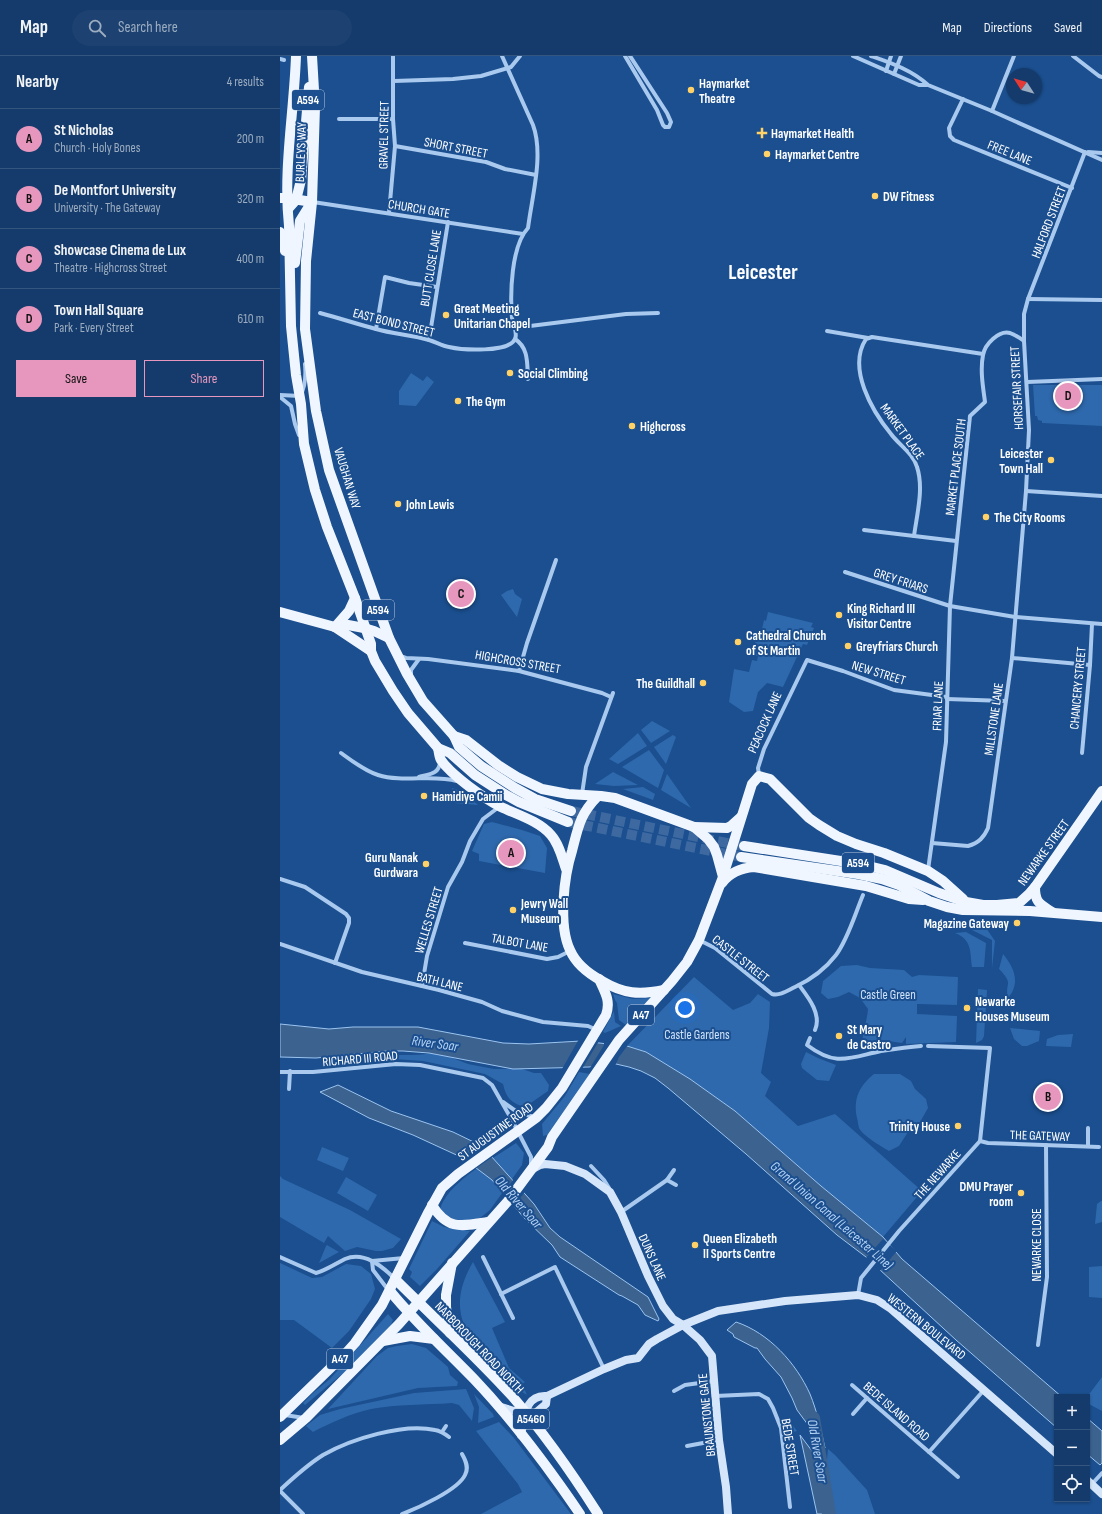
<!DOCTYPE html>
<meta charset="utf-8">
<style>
body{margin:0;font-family:"Sofia Sans Condensed",sans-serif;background:#1d4271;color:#f1f3f6}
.controls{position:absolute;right:12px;bottom:12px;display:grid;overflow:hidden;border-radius:0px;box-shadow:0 1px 3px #0004}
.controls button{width:36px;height:36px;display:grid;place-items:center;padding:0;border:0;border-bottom:1px solid #33557e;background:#143b6b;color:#f1f3f6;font:20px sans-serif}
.compass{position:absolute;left:726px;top:12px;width:36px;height:36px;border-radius:50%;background:#143b6b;box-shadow:0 1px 3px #0004;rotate:306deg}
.you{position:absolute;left:405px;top:952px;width:14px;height:14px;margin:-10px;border:3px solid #fff;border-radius:50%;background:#1a73e8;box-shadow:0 0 0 6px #1a73e833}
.badge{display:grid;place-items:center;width:26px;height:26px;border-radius:50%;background:#e797bd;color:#111;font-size:13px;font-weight:700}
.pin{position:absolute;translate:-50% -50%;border:2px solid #fff;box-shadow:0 1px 4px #0006}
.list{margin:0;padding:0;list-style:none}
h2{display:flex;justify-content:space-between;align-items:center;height:52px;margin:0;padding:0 16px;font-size:17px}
h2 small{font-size:13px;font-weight:400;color:#9dadc1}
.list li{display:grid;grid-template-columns:26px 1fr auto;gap:12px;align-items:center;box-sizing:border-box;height:60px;padding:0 16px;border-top:1px solid #33557e}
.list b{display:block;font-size:15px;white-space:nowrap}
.list p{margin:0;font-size:13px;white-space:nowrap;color:#9dadc1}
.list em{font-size:13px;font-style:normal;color:#9dadc1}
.actions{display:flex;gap:8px;padding:12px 16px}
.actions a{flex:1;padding:9px 0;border:1px solid #e797bd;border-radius:0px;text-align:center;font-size:14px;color:#e797bd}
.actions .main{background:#e797bd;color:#111}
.icon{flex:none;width:22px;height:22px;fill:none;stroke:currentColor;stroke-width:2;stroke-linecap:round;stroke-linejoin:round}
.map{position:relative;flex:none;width:822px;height:1458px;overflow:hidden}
header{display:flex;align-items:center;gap:24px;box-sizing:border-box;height:56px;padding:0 20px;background:#143b6b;border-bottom:1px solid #33557e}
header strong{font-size:19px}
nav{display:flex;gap:22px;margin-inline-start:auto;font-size:14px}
.search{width:280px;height:36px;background:#1d4271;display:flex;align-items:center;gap:10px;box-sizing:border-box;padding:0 14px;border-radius:22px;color:#9dadc1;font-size:15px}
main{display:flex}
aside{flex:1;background:#143b6b}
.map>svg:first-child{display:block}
</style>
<header>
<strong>Map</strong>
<div class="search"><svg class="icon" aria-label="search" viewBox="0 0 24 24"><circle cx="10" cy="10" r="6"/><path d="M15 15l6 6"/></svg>Search here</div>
<nav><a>Map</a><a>Directions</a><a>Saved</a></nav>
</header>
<main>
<aside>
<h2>Nearby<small>4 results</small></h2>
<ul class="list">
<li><span class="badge">A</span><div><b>St Nicholas</b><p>Church · Holy Bones</p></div><em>200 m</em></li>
<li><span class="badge">B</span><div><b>De Montfort University</b><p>University · The Gateway</p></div><em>320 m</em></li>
<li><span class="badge">C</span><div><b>Showcase Cinema de Lux</b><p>Theatre · Highcross Street</p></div><em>400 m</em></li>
<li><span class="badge">D</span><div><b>Town Hall Square</b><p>Park · Every Street</p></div><em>610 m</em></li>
</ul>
<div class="actions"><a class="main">Save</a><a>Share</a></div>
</aside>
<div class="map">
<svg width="822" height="1458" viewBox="0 0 822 1458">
<rect width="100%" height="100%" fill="#1b4f8f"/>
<!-- green -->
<g fill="#2e69ad">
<polygon points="131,317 143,325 147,320 154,326 136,350 119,349 119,335"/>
<polygon points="753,329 822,329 822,370 762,367 762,365 758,364 757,360 755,360"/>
<polygon points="233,533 235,538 242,543 237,561 221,539 227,535"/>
<polygon points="488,556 533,567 531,571 534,572 527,589 523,588 503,631 487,627 478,636 473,655 464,656 449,646 454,613 469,616 472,604 477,605 478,600 473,599 477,577 481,578 484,564 486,565"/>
<polygon points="372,665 390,675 371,687 361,674"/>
<polygon points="358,677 367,690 338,708 329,703"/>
<polygon points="393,679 396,681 386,708 374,691"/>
<polygon points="369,694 384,714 378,732 342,711"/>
<polygon points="333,716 358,729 334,730 315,728"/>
<polygon points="387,718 411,752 381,734"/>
<polygon points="363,731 375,738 373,744 343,733"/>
<polygon points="172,732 181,735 198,749 174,747"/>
<polygon points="212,766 242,774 260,780 267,792 265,817 199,805 199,798 192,795 204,768"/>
<polygon points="692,868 704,869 715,885 712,912 712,884 692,874"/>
<path d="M686,876L706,887L704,911H692C690,895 692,884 675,877Z"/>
<path d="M723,898C734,911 741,927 728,942C724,927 735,929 719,913Z"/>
<path d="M577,909L590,912L624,914L632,921L639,919L678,921L677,949L637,948V958L677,960L676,986L626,988V981L622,987L608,985L590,992L582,990C582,978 587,966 588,953L580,942L569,936L558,941L548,943L541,937L543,925L561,910Z"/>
<polygon points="414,921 453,954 470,947 478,938 490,946 489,972 481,1017 491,1026 485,1040 518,1070 555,1058 642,1135 603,1181 541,1130 455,1055 410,1023 366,996 347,990"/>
<polygon points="698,933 707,934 704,980 702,984 696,987"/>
<polygon points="333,938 353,943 371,942 346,969 339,964 337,947 335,944"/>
<polygon points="334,955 335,966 341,970 325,977 323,976"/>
<polygon points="730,972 760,975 759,985 747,990 742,990 734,983"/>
<polygon points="793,978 791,991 766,990 767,983 778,979"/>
<polygon points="526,996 538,1002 556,1009 549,1025 537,1024 522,1012 521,1008"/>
<path d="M151,997L170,1001L188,1008L214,1013H242L254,1017H261L269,1029L268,1035L245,1051C232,1048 226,1042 223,1028L205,1018L143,1005L113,1003L99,1004L96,1001C114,997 133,1001 151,997Z"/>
<polygon points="299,1016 310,1018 267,1079 263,1080 262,1068 285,1040"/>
<path d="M594,1018H620L631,1025L635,1033L646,1043L648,1052L640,1066L628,1076L619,1090L609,1095C601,1090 583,1080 579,1072C578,1069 578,1065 577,1062C573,1043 579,1030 594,1018Z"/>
<path d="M236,1087L244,1097L242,1109L210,1154L200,1162L188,1166L165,1161L160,1153C168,1126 212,1103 236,1087Z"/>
<polygon points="42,1091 69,1102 63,1115 37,1104"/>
<polygon points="0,1120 3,1123 70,1154 121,1183 113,1192 102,1195 96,1195 77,1191 65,1195 48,1180 44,1187 0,1161"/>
<polygon points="66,1121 97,1139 88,1155 57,1137"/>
<polygon points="821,1145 822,1145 822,1166 815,1168 817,1148"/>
<polygon points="152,1165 164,1171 190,1175 157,1213 140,1230 130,1221 132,1216 129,1213"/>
<polygon points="47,1189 59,1196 39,1207 46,1190"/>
<path d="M193,1206L225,1266L212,1272L229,1312L245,1326L242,1328L247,1339L239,1334C200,1293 158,1266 193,1206Z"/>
<polygon points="0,1207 32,1222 42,1221 66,1208 81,1210 91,1218 95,1233 91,1243 69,1275 52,1292 14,1264 0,1264"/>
<polygon points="822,1210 822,1242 809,1241 809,1211"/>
<polygon points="108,1258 113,1264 111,1269 73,1309 25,1349 23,1347 33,1337 50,1323"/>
<polygon points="132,1288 146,1292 168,1311 170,1319 178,1326 177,1330 138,1332 48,1353 97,1300 108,1292 117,1290"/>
<polygon points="822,1321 822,1355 807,1347 807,1341"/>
<path d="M186,1333L194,1352L192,1365L179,1349L172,1347C145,1349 117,1348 91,1353C70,1358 52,1366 33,1376L26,1370L40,1359L60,1353L134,1337Z"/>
<polygon points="194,1338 213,1358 214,1361 198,1367 199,1351"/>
<polygon points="508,1363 517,1375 502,1379 498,1365"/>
<polygon points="219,1366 234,1382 291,1458 201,1458 242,1436 238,1428 196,1375"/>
<polygon points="548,1393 555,1399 587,1434 595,1458 554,1458 546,1414"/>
</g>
<!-- water -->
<g fill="#3c6290" stroke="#9cc4f0">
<polygon points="0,968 49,973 73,971 138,971 223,987 249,988 301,985 347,990 366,996 410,1023 455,1055 541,1130 603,1181 622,1203 782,1341 777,1341 777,1372 676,1284 586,1201 557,1179 466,1098 388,1032 375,1022 361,1015 349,1011 336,1008 309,1011 233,1013 149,997 123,995 107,995 36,1002 0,1001"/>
<polygon points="58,1029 111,1055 173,1076 202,1090 254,1148 270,1172 280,1181 368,1241 379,1263 378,1265 365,1259 358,1249 342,1240 339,1239 280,1201 272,1189 245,1163 212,1124 183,1102 133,1079 89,1062 40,1036"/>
<path d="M456,1266C489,1277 516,1307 530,1338C537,1355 541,1374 545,1392L517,1354L512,1342L501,1321L485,1303L477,1292H475L454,1281L453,1278L447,1274Z"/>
<polygon points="807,1362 822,1375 822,1407 820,1409 807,1398"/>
<polygon points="520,1379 547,1415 554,1458 537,1458"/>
</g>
<!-- pier -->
<g fill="#1b4f8f">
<polygon points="299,983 319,985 302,1013 282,1013"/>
<polygon points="324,985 348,989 339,1001 335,1010 310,1012 324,989"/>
<polygon points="202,1088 214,1100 195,1113 182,1103"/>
<polygon points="234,1123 245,1136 233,1151 222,1138"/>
<polygon points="603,1183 617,1195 599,1216 585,1203"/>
</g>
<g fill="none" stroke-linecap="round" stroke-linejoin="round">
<!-- river -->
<polyline stroke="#3c6290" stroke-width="14" points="533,1362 549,1458"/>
<!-- primary-tunnel -->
<g stroke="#3d69a0" stroke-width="10" stroke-dasharray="10 5" stroke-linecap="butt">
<polyline points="291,755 462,790"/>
<polyline points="288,766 461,801"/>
</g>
<!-- street -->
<g stroke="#a9c9ee" stroke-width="4">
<polyline points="345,0 377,54 383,69 385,71 389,71 391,66 387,57 350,0"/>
<polyline points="573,0 639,29 647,29"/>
<path d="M591,0C611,7 632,14 648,29L712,55L822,104"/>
<polyline points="793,0 819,20 822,21"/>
<polyline points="0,3 4,4"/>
<polyline points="606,15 611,0"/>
<polyline points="614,18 621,0"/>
<polyline points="114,25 173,23 201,20 231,11 240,0"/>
<polyline points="683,43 669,72 670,80 674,84 792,132"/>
<polyline points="712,55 734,0"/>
<polyline points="59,63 113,63"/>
<polyline points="115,90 206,106 225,113 256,119"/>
<polyline points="808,96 822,97"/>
<polyline points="33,146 243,178"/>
<polyline points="109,157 115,90 113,63 113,0"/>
<polyline points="748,243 822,244"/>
<path d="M40,257C59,262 77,268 96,273C113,278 132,279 149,284C156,286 162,290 169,291C182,294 229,297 235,283C238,277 233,268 232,262C230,238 231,190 248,172C252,140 264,99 253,69L222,0"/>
<polyline points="234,272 346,258 378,257"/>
<polyline points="96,273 105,221 129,227 157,231"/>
<polyline points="547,275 588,282"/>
<path d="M235,283C249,292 247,308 248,323"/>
<polyline points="149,284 168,166"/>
<polyline points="747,326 822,323"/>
<path d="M0,339L20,340C26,330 26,319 25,308"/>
<polyline points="0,341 11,350 15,368 19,379"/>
<polyline points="746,435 822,440"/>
<polyline points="584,474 676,485"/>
<path d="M634,480C637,458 644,432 637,411C633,397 619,389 611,378C592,355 567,312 586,283L592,281L703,298"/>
<polyline points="565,516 670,550 735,561 822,568"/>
<polyline points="120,600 126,602 148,603 239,615 322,637 331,641"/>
<polyline points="732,602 810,609"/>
<polyline points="239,615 247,587 276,504"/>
<polyline points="131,620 131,614 139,603"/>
<polyline points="667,643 725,645"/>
<path d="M61,697C72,705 85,715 98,719C123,727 152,718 177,725"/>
<polyline points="802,697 810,609 812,568"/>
<polyline points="479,719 478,712 484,693 527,604 563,615 614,634 667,641"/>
<path d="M139,721C148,718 159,719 160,706"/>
<polyline points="302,738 306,711 333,637"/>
<path d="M652,787L688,790C699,787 704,781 708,772L732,602L746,435L749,374L744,285V258L748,243L805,96"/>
<path d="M648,814L666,686L670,550L690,360L705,346C703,331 700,314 703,299C705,288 719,274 730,277C735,279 740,282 744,285"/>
<polyline points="0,823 25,831 66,858 69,862 69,867 55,907"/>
<path d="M419,884L435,892L492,938C500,940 507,935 515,931C530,924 546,912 556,899C568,883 575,858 583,839"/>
<polyline points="185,887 267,903 278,901 290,895"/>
<polyline points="0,888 82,916 159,934 202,946 222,955 263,966 308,970 317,974"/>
<path d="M519,929C528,941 542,958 535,974"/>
<polyline points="142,930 147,900 168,831 182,806 190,785 203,763 219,751"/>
<path d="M530,982L527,989C556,1011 569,1002 601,995C614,993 627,991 641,990"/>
<polyline points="0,1016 33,1016 116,1008 140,1009 203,1022 212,1029 233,1066 251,1101 251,1111"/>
<polyline points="9,1033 10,1015"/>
<polyline points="223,1046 237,1056 254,1061"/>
<polyline points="808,1072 808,1090"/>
<polyline points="700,1085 708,1087 819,1091"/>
<polyline points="311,1110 324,1124 329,1132"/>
<polyline points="387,1124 396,1129"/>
<polyline points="341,1156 387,1124 394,1114"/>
<path d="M0,1201L36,1217C47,1214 55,1208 65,1203C84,1195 102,1210 115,1223"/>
<polyline points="203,1201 233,1262"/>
<polyline points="92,1205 93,1214 109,1235"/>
<polyline points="92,1205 124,1202"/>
<polyline points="221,1238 275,1211 324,1313"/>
<polyline points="578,1239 581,1222 619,1175 700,1085 710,992 648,990"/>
<polyline points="758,1289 767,1221 766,1089"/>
<polyline points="572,1329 649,1396"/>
<polyline points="394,1335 405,1329 434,1325"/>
<polyline points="435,1340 479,1338 488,1343 493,1352 501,1372 510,1451"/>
<polyline points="573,1358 587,1342"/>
<polyline points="5,1359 24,1362"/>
<polyline points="162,1376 166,1370"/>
<polyline points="407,1390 439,1384"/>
<polyline points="678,1421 649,1396 704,1334"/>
<polyline points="812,1428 822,1417"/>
<path d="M0,1434C14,1421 27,1409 43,1399C71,1383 123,1367 155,1374C161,1375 165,1378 169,1381"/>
<polyline points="0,1435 23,1458"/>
<path d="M122,1458C138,1452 178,1434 185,1419C189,1412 186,1405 182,1398"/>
</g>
<!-- secondary -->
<g stroke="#d6e6fa" stroke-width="8">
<polyline points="251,1114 260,1109 265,1108 285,1110 305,1118 330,1136 341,1156 368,1220 383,1250 393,1263 403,1269 420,1284 432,1300 439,1384 446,1431 448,1458"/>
<polyline points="218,1350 234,1355 253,1359 266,1348 267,1340"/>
<path d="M241,1379C245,1363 244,1338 267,1340L324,1313L346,1304L358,1302L369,1288L377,1283L403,1269L438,1255L505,1245L578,1239L597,1244L611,1253L777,1398"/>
<polyline points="807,1424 822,1438"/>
</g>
<!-- primary -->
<g stroke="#f0f6ff" stroke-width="10">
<path d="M16,0C14,57 3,113 9,170L11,270L16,319L21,348L24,388L35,434L47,471L75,542L91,588V595L95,605L113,635L128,657L158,692L170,697L195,719L226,739L239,746L288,766"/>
<polyline points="32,0 35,51 32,146 26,205 25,273 36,355 49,414 109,582 127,618 143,645 174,680 179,691 201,710 235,732 255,743 291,755"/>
<polyline points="0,142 7,142 32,146"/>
<polyline points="8,153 16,144 21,124 29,31"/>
<polyline points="0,176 5,195"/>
<polyline points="15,207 20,165 30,149"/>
<polyline points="0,556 55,571 68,569 84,572 94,575 109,582"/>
<polyline points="55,571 91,595"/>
<polyline points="55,571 69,555 75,542"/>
<path d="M158,692C159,696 159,701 161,704C172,720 204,742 221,751C238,759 259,765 271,779C279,788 282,801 286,813"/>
<path d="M317,741C300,758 298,772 292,795C284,820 278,869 290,894C296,908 309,918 322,925C344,938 359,939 384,934"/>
<polyline points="414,771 447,772 451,770 461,761"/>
<polyline points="464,790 580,808 605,814 659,837 686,846 703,849 717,849 739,847 749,838 755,831 822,735"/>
<polyline points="461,801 578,818 602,823 619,829 649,845 667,851 683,854 750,855 822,861"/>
<polyline points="443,820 472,728 479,720 490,723 529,762 539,769 557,780 576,788 604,797 648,815 663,825 683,843"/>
<path d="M442,827C450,816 461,812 474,811L586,830L629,843L643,844"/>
<path d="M755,831C755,847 760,848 772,856"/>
<path d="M152,1149C168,1175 182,1170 208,1166"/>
<path d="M115,1223C154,1262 195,1299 232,1340C264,1377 292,1417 318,1458"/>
<path d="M110,1235C136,1267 166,1294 194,1323C233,1364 268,1411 300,1458"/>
<polyline points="170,1277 166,1251 166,1239 172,1207"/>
<polyline points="103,1285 130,1280 154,1283"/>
<path d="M0,1361L66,1297L75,1287L102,1249L148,1157L162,1132L178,1118L256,1062L266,1052L282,1032L326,959C331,945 325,936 319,923"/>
<polyline points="0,1384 26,1362 119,1268 228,1145 268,1091 272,1081 339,984 392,925 407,906 419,884 443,821 437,799 434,791 428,783 414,771 335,742 321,740 288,738 262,733 237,721 218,709 186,684 174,680"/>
</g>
</g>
<!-- markers -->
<g fill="#ffd166" stroke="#1b4f8f" stroke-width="1.5">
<circle cx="411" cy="34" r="4"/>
<path d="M480 71h4v4h4v4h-4v4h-4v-4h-4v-4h4z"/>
<circle cx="487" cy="98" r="4"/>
<circle cx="595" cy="140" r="4"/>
<circle cx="166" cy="259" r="4"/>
<circle cx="230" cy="317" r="4"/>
<circle cx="178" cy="345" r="4"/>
<circle cx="352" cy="370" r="4"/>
<circle cx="771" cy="404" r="4"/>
<circle cx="118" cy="448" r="4"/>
<circle cx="706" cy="461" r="4"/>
<circle cx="559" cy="559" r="4"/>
<circle cx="458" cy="586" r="4"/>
<circle cx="568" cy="590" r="4"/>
<circle cx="423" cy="627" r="4"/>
<circle cx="144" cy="740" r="4"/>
<circle cx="146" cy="808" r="4"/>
<circle cx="233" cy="854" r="4"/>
<circle cx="737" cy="867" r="4"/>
<circle cx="687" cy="952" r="4"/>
<circle cx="559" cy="980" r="4"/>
<circle cx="678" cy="1070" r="4"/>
<circle cx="741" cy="1137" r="4"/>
<circle cx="415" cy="1189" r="4"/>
</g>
<g text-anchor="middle" stroke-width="4" stroke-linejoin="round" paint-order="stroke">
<!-- shield labels -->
<g fill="#1b4f8f" stroke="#bbcadd" stroke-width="1">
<rect x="12" y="34" width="32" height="20" rx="3"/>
<rect x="82" y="544" width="32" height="20" rx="3"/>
<rect x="562" y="797" width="32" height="20" rx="3"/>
<rect x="348" y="949" width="26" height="20" rx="3"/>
<rect x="47" y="1293" width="26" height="20" rx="3"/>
<rect x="233" y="1353" width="36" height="20" rx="3"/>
</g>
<g font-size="12" font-weight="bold" fill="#fff">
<text x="28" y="48">A594</text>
<text x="98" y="558">A594</text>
<text x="578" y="811">A594</text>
<text x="361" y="963">A47</text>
<text x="60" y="1307">A47</text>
<text x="251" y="1367">A5460</text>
</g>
<!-- poi labels -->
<g font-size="13" font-weight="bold" fill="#fff" stroke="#1b4f8f" text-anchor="start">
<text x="419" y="32">Haymarket<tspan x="419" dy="15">Theatre</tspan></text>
<text x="491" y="82">Haymarket Health</text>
<text x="495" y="103">Haymarket Centre</text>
<text x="603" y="145">DW Fitness</text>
<text x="174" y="257">Great Meeting<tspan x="174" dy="15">Unitarian Chapel</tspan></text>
<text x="238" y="322">Social Climbing</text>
<text x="186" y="350">The Gym</text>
<text x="360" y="375">Highcross</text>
<text x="763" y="402" text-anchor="end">Leicester<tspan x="763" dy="15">Town Hall</tspan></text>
<text x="126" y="453">John Lewis</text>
<text x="714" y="466">The City Rooms</text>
<text x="567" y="557">King Richard III<tspan x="567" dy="15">Visitor Centre</tspan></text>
<text x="466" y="584">Cathedral Church<tspan x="466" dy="15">of St Martin</tspan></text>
<text x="576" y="595">Greyfriars Church</text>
<text x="415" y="632" text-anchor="end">The Guildhall</text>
<text x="152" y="745">Hamidiye Camii</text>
<text x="138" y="806" text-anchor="end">Guru Nanak<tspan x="138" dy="15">Gurdwara</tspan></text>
<text x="241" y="852">Jewry Wall<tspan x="241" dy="15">Museum</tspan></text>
<text x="729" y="872" text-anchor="end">Magazine Gateway</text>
<text x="695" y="950">Newarke<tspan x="695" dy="15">Houses Museum</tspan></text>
<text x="567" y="978">St Mary<tspan x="567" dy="15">de Castro</tspan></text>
<text x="670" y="1075" text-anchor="end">Trinity House</text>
<text x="733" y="1135" text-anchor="end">DMU Prayer<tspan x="733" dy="15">room</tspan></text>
<text x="423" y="1187">Queen Elizabeth<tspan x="423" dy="15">II Sports Centre</tspan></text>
</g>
<!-- street labels -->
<g font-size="13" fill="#fff" stroke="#1b4f8f">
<text transform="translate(103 79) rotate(-89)" y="5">GRAVEL STREET</text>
<text transform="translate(176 91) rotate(11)" y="5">SHORT STREET</text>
<text transform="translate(20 96) rotate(-88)" y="5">BURLEYS WAY</text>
<text transform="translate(730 96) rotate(22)" y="5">FREE LANE</text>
<text transform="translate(139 152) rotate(9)" y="5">CHURCH GATE</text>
<text transform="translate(768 166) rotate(-69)" y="5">HALFORD STREET</text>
<text transform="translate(150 212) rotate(-81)" y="5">BUTT CLOSE LANE</text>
<text transform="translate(114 266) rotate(14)" y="5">EAST BOND STREET</text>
<text transform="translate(736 332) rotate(-93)" y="5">HORSEFAIR STREET</text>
<text transform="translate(623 375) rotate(54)" y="5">MARKET PLACE</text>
<text transform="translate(675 411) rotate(-83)" y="5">MARKET PLACE SOUTH</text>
<text transform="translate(68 422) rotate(73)" y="5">VAUGHAN WAY</text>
<text transform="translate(621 524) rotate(18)" y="5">GREY FRIARS</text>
<text transform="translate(238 605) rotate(10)" y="5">HIGHCROSS STREET</text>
<text transform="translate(599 616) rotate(17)" y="5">NEW STREET</text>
<text transform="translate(797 632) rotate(-85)" y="5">CHANCERY STREET</text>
<text transform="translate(657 650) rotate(-88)" y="5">FRIAR LANE</text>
<text transform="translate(713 663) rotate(-82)" y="5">MILLSTONE LANE</text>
<text transform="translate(484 666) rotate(-66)" y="5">PEACOCK LANE</text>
<text transform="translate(763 796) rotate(-54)" y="5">NEWARKE STREET</text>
<text transform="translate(148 864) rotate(-73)" y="5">WELLES STREET</text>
<text transform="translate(240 886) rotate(10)" y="5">TALBOT LANE</text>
<text transform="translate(461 902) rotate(38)" y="5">CASTLE STREET</text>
<text transform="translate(160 925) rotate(14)" y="5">BATH LANE</text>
<text transform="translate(80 1002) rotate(-5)" y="5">RICHARD III ROAD</text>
<text transform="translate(215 1075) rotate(-36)" y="5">ST AUGUSTINE ROAD</text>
<text transform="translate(760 1079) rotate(2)" y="5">THE GATEWAY</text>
<text transform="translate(657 1118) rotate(-48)" y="5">THE NEWARKE</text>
<text transform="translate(756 1189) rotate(-90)" y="5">NEWARKE CLOSE</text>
<text transform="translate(373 1201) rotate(66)" y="5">DUNS LANE</text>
<text transform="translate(647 1270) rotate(39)" y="5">WESTERN BOULEVARD</text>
<text transform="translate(200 1291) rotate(46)" y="5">NARBOROUGH ROAD NORTH</text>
<text transform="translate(617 1355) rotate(41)" y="5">BEDE ISLAND ROAD</text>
<text transform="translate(426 1359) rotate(-96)" y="5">BRAUNSTONE GATE</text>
<text transform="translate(511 1391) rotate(81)" y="5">BEDE STREET</text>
</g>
<!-- park labels -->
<g font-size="13" fill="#cfe3fa" stroke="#1b4f8f">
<text x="608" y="943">Castle Green</text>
<text x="417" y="983">Castle Gardens</text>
</g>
<!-- water labels -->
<g font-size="14" font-style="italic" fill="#b5d3f5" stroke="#1b4f8f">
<text transform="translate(155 987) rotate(8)" y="5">River Soar</text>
<text transform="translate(239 1146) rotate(49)" y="5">Old River Soar</text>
<text transform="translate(552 1159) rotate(41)" y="5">Grand Union Canal (Leicester Line)</text>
<text transform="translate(538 1395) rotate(80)" y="5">Old River Soar</text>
</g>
<!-- town labels -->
<g font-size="21" font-weight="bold" fill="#fff" stroke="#1b4f8f">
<text x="483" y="223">Leicester</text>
</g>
</g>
</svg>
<div class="controls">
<button>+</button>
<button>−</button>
<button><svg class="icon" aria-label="locate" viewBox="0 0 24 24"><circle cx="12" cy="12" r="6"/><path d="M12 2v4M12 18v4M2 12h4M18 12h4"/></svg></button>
</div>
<svg class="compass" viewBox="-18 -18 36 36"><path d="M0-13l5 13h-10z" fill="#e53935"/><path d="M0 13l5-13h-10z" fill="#9dadc1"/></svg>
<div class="you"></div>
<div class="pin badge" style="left:231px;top:797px">A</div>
<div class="pin badge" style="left:768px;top:1041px">B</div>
<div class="pin badge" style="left:181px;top:538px">C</div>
<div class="pin badge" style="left:788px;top:340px">D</div>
</div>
</main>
